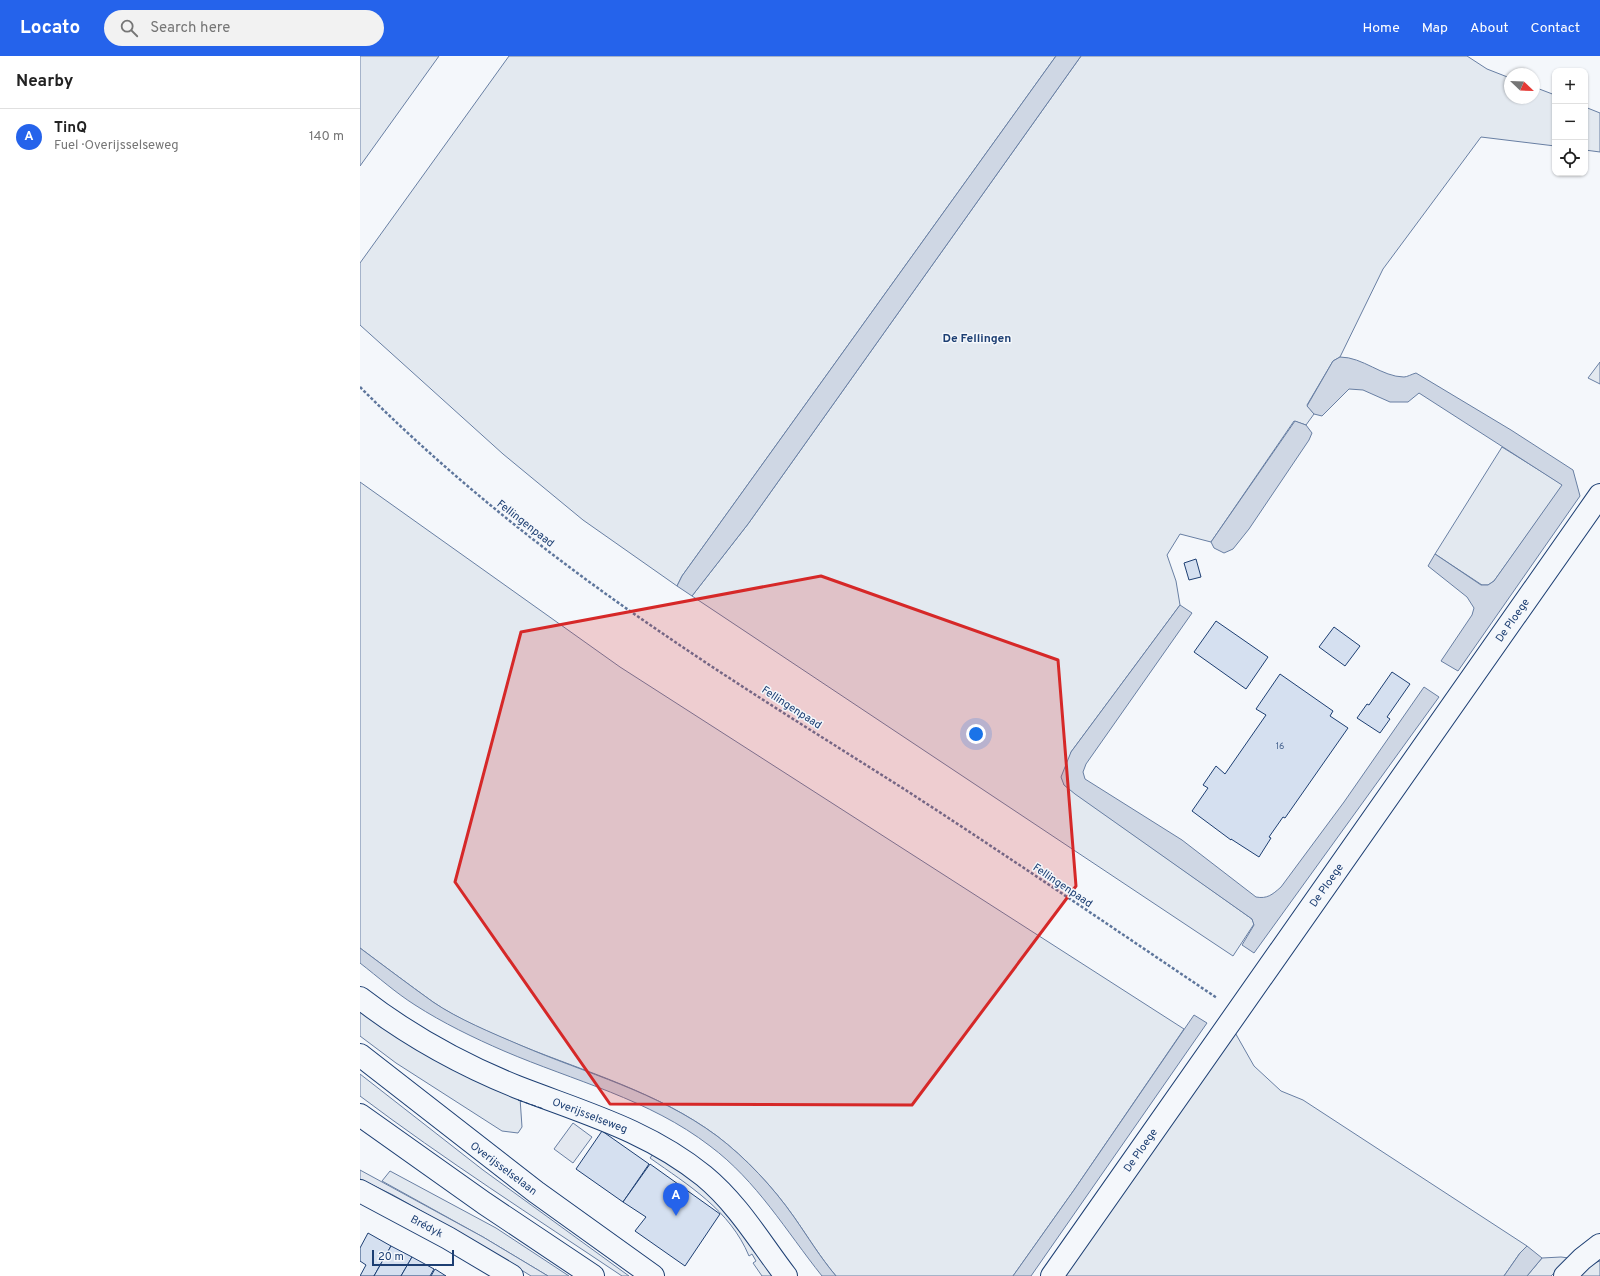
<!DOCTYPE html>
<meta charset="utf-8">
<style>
body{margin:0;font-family:Overpass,sans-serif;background:#f2f2f2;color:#222}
.controls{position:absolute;right:12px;top:12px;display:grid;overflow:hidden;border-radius:8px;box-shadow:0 1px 3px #0004}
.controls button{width:36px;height:36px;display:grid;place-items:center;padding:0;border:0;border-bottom:1px solid #e0e0e0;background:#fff;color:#222;font:20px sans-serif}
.compass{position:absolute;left:1144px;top:12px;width:36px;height:36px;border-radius:50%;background:#fff;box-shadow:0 1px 3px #0004;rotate:113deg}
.scale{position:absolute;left:12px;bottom:10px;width:82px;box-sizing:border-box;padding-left:4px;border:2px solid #1d3f73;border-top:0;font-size:11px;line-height:14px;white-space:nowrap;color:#1d3f73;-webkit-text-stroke:3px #f4f7fb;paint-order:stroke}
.you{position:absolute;left:616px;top:678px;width:14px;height:14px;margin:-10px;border:3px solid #fff;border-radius:50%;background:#1a73e8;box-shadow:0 0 0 6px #1a73e833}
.badge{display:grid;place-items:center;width:26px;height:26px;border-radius:50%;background:#2563eb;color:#fff;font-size:13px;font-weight:700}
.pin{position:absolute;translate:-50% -33px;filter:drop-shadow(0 1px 2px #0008)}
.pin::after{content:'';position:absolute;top:21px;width:14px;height:12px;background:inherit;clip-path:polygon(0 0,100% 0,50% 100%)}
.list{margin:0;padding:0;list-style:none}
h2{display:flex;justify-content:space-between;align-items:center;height:52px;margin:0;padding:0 16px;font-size:17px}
h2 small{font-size:13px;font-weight:400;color:#767676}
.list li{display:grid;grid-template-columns:26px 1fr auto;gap:12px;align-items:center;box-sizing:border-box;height:56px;padding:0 16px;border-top:1px solid #e0e0e0}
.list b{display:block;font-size:15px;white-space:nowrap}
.list p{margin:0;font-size:13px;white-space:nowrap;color:#767676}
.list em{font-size:13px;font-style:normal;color:#767676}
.icon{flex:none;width:22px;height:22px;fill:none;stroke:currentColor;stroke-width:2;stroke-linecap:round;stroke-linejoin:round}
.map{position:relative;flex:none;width:1240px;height:1220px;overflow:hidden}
header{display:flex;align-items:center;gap:24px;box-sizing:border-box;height:56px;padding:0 20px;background:#2563eb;color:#fff}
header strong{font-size:19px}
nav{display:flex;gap:22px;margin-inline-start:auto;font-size:14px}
.search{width:280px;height:36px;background:#f2f2f2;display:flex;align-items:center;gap:10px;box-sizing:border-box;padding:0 14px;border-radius:22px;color:#767676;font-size:15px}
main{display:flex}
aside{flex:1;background:#fff}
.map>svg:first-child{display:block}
</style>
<header>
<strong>Locato</strong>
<div class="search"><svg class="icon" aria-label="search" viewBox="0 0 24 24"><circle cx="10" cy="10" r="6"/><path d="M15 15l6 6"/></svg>Search here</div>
<nav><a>Home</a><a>Map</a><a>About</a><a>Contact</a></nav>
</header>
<main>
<aside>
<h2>Nearby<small></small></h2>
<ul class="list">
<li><span class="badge">A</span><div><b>TinQ</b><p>Fuel · Overijsselseweg</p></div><em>140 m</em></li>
</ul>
</aside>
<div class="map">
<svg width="1240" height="1220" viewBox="0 0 1240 1220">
<rect width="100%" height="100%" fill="#f4f7fb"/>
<!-- green -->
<g fill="#e3e9f0" stroke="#687fa3">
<polygon points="0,0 79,0 0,110"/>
<polygon points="149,0 696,0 322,520 317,530 223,464 143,398 0,269 0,207"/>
<polygon points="721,0 1107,0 1127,13 1150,22 1150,42 1174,42 1174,31 1195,39 1195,90 1121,81 1023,213 980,301 973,305 947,349 954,358 946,369 934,365 851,486 820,478 807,499 816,525 820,549 711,696 704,729 892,863 894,868 873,900 332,540 388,468"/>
<polygon points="1225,51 1240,57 1240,96 1225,94"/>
<polygon points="1240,306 1240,328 1228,322"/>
<polygon points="1142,391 1203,429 1134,525 1128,529 1122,529 1075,498"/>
<path d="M0,426L260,611L824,973L714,1134L653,1220H476C460,1201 448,1181 434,1161C413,1131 386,1102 357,1080C299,1037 229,1017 162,990C135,979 97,963 73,946C48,928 24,910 0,892Z"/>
<polygon points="0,953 160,1042 162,1071 158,1077 142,1075 36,1007 0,980"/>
<polygon points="873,973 894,1010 921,1035 943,1044 1167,1190 1160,1197 1144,1220 699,1220"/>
<path d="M0,1018L123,1114L269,1220H262C174,1161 85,1104 0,1040Z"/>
<path d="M293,1098C320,1114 346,1133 367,1157C385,1177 400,1199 416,1220H402L393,1207L396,1205L392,1198L389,1200C370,1154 328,1129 290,1102Z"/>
<polygon points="30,1115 136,1172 209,1220 188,1220 123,1181 22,1125"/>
<polygon points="1201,1201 1209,1202 1191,1220 1167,1220 1182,1202"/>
<polygon points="1240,1205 1240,1220 1219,1220 1234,1207"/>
</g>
<!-- parking -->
<g fill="#e3e8f0" stroke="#687fa3">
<polygon points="213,1067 232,1081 213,1107 194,1093"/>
<polygon points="0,1114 123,1181 188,1220 171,1220 123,1190 33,1139 0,1123"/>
</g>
<!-- water -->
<g fill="#cfd7e4" stroke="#687fa3">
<polygon points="696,0 721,0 388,468 332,540 317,530 322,520"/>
<path d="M980,301C1003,301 1022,321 1044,321C1047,321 1052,318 1056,317L1151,374L1213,414L1220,440L1098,615L1081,605L1112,559L1114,552L1107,541L1068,510L1075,498L1121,529H1128L1134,525L1202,429L1059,337L1048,346H1030L1003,334L989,333L962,360L954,358L947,350L973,305Z"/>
<polygon points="935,365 946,369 952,377 949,384 889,473 873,493 864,497 854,492 851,486"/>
<path d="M820,549L832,557L726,708L723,716L725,723L822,784L896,841C907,843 912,839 921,831L984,746L1064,631L1079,641L894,897L882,889L894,869L892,863L715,738L704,729L701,721L711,696Z"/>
<path d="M0,892C24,910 48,928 73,946C98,963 132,977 160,989C227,1018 296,1035 357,1080C386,1102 413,1131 434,1161C448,1181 460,1201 476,1220H462C426,1175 397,1125 350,1090C289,1043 214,1025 144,995C114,982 83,967 55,949C36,937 18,921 0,907Z"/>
<polygon points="834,959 847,967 671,1220 653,1220 714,1134"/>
<polygon points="1167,1190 1182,1202 1167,1220 1144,1220 1160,1197"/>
</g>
<!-- building -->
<g fill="#d5e0f0" stroke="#1d3f73">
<polygon points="836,503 841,521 829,524 824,507"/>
<polygon points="856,565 908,601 886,633 834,596"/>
<polygon points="974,571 1000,590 985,610 959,591"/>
<polygon points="1032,616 1050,628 1027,661 1030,663 1020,677 997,662 1007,648 1009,649"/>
<polygon points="920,618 973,655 970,660 988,672 925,762 923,761 909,781 911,782 899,801 871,783 871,784 832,755 848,732 843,729 856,710 865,718 906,659 896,653"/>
<polygon points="242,1075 289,1108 263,1146 216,1113"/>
<polygon points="290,1108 360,1158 325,1210 275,1175 286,1161 263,1146"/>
<polygon points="8,1177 31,1190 14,1220 0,1220 6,1209 0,1205 0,1192"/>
<polygon points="31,1190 52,1201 41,1220 14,1220"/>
<polygon points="52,1201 74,1213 70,1220 41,1220"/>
<polygon points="75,1213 86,1220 71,1220"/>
</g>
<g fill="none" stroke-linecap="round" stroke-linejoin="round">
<defs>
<g id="minor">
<path d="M0,942C48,979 100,1008 157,1031C224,1057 287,1074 344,1120C378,1148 400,1186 426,1220"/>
<polyline points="0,1135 88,1182 152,1220"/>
<polyline points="692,1220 1240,439"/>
<polyline points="1205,1220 1222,1203 1240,1189"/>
</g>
<g id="major">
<polyline points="0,999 176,1136 293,1220"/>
<polyline points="0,1059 124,1147 233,1220"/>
</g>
</defs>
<!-- minor casing -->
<use href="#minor" stroke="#1d3f73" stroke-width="24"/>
<!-- major casing -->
<use href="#major" stroke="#1d3f73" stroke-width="24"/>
<!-- path -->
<path stroke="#5e769c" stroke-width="2.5" stroke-dasharray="3 2" stroke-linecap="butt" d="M0,331C91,422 193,503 299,575C379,630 462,681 544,733C649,801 753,872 857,942"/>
<!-- minor -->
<use href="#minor" stroke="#f4f7fb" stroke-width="22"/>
<!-- major -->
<use href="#major" stroke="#f4f7fb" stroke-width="22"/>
<!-- fence -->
<polyline stroke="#1d3f73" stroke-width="1" stroke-dasharray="5 2" stroke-linecap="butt" points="158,1044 184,1053"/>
</g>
<!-- marked area -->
<path fill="#d62828" fill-opacity="0.2" stroke="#d62828" stroke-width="3" stroke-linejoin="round" d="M461,520L698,604L716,830L552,1049L250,1048L95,826L161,576Z"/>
<g text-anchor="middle" stroke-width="3" stroke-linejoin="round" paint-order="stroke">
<!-- number labels -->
<g font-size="9" fill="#4b6792">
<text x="920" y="693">16</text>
</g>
<!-- street labels -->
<g font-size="11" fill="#1d3f73" stroke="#f4f7fb">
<text transform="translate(166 467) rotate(38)" y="4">Fellingenpaad</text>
<text transform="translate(1152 564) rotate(-55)" y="4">De Ploege</text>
<text transform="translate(432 651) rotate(33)" y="4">Fellingenpaad</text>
<text transform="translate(703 829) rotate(34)" y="4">Fellingenpaad</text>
<text transform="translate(966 829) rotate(-55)" y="4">De Ploege</text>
<text transform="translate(230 1059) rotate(21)" y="4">Overijsselseweg</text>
<text transform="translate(780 1094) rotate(-55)" y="4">De Ploege</text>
<text transform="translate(144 1112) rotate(37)" y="4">Overijsselselaan</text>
<text transform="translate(67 1170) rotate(28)" y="4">Brédyk</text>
</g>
<!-- neighbourhood labels -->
<g font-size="12" font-weight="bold" fill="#1d3f73" stroke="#f4f7fb">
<text x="617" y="286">De Fellingen</text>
</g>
</g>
</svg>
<div class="controls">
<button>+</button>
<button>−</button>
<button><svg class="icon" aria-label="locate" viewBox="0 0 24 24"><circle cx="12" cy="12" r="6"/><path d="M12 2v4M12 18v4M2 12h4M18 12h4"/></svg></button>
</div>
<svg class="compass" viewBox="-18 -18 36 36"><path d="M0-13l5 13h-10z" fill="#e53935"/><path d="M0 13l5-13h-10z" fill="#767676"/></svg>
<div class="scale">20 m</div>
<div class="you"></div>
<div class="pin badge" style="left:316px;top:1160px">A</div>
</div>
</main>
